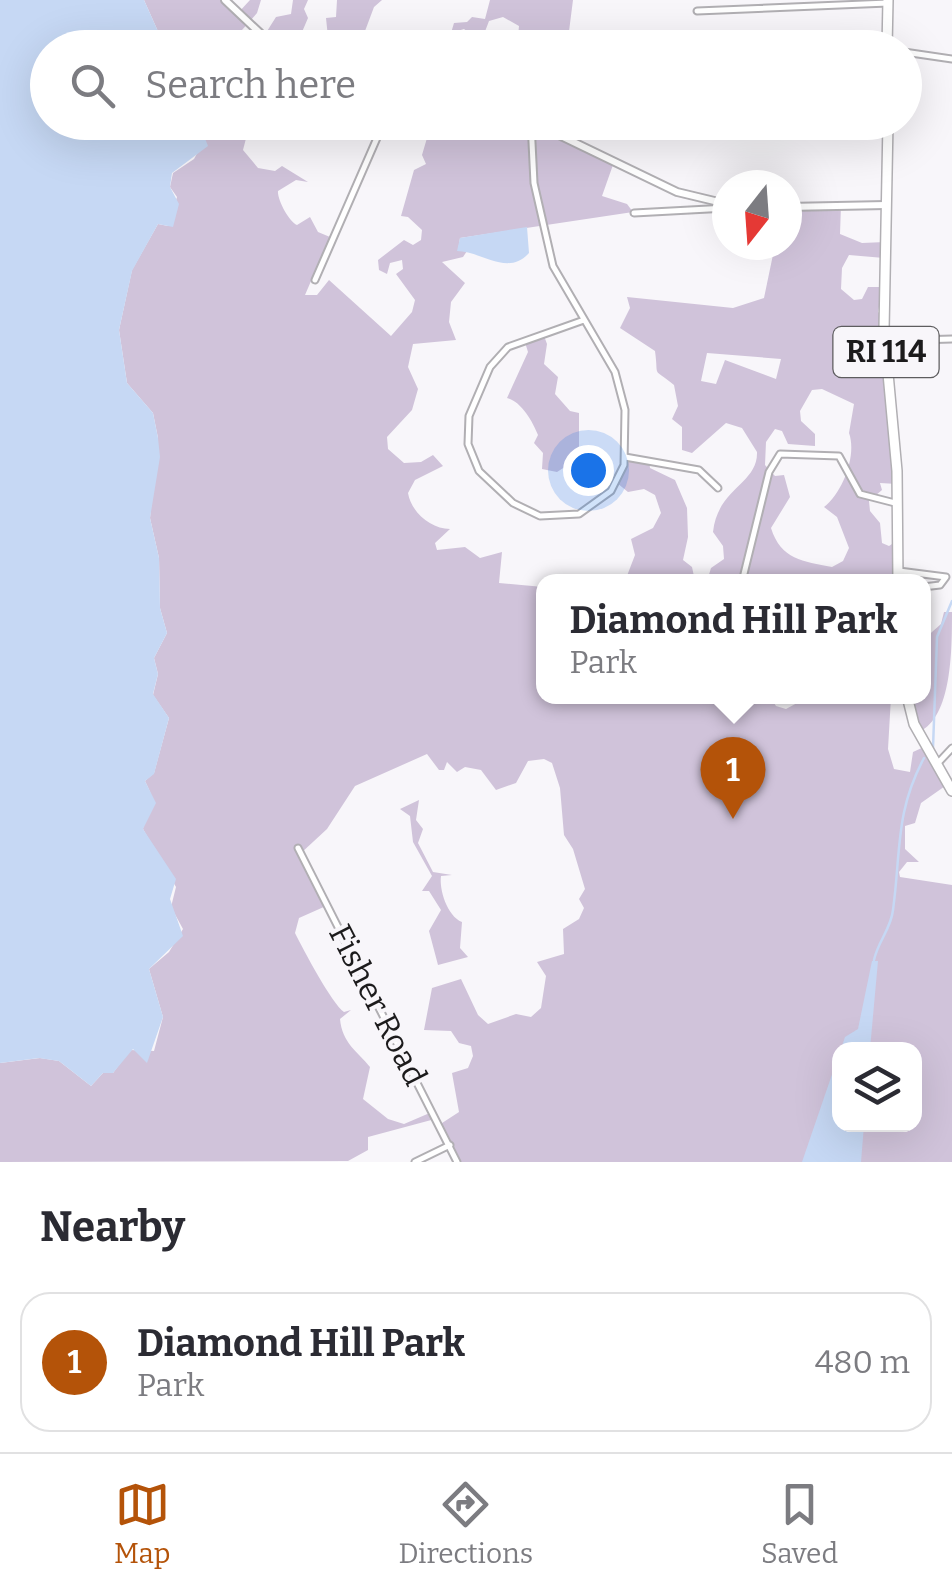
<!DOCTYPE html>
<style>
body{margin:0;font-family:Bitter,serif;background:#f7f7f7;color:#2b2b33}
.controls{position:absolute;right:30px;bottom:30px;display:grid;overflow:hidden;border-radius:20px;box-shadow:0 10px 40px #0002}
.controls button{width:90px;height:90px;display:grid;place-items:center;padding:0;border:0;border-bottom:2px solid #e1e1e2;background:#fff;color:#2b2b33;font:50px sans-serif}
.compass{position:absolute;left:712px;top:170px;width:90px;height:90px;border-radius:50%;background:#fff;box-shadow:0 10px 40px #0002;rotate:197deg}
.you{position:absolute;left:588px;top:470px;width:35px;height:35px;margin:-25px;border:8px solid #fff;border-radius:50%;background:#1a73e8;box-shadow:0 0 0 15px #1a73e833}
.badge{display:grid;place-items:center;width:65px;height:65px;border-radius:50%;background:#b45309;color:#fff;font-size:32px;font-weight:700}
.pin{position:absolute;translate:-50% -82px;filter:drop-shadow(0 2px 5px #0008)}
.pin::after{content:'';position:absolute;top:52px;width:35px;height:30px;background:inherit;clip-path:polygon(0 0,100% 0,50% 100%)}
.popup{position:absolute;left:536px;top:574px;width:395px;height:130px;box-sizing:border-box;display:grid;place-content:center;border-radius:20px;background:#fff;filter:drop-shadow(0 2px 8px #0005);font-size:32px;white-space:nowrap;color:#7c7c81}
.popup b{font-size:38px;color:#2b2b33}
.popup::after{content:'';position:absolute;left:50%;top:100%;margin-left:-20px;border:20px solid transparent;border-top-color:#fff}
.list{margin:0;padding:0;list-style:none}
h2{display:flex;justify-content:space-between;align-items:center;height:130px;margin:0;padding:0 40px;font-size:42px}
h2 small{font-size:32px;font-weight:400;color:#7c7c81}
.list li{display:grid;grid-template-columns:65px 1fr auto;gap:30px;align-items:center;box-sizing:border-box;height:140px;margin:0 20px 20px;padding:0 20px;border:2px solid #e1e1e2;border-radius:30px}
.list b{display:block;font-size:38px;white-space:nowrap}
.list p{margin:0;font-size:32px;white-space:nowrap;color:#7c7c81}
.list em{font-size:32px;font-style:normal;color:#7c7c81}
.icon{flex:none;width:55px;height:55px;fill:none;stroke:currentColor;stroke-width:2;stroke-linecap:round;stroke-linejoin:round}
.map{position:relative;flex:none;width:952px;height:1162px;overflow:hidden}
.search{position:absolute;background:#fff;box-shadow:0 10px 40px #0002;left:30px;right:30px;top:30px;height:110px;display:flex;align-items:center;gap:25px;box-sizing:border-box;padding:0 35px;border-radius:55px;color:#7c7c81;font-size:38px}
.sheet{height:290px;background:#fff}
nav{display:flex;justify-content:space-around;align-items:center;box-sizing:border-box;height:140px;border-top:2px solid #e1e1e2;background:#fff;font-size:28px;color:#7c7c81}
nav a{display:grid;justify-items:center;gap:5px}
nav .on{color:#b45309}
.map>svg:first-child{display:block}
</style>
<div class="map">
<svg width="952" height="1162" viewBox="0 0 952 1162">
<rect width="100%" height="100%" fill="#f8f6fa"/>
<!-- green -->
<g fill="#d0c3da" fill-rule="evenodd">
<polygon points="144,0 224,0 238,13 250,0 261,0 257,13 226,48 165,47"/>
<polygon points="293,0 308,0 304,9 308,18 302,32 307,36 306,47 266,47 269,40 264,36 276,17 291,14"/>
<polygon points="337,0 382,0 374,7 359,47 329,47 326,18 336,17"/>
<polygon points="490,0 573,0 567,47 517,47 519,26 503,17 489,21 481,42 464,29 451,33 454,23 467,22 472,17 485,19"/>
<path d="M199,123H250L243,150L258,168L275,171L282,166L308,182L296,180L278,191C277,199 289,222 297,225L310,217L318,232L330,237L305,295H317L329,280L391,336L412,312L415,300L396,274L403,269L402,260L390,263L387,274L379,270L378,260L404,240L413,245L421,240L422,230L408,217L401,216L414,170L426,164L422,155L427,138L415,129L416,123H535L614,162L602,196L627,204L633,212L460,238L458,251H467L463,257L442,262L465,283L451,302L449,322L456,340L413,344L408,367L418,389L412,410L387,437L388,449L404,463L421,462L433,455L443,466L415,480L408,493C411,512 431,529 450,529L435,543L437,550L465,547L480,558L502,552L499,583L543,587V696L770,697L776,706L786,709L808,697H891L888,749L894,769L910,772L913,752L926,746L948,784L921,803L915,823L905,826V849L919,862H907L899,872L900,877L952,885V1162H457L439,1125L459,1112L452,1073L468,1068L473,1056L471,1046L459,1043L451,1031L424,1030L432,988L461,979L478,1015L488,1024L516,1014L531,1017L541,1008L546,976L537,962L564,954L563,929L579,919L584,908L579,899L585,889L573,849L564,835L560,788L552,763L544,759L528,761L516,783L496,790L481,770L465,767L457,772L447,762L444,770H439L427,754L355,786L327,829L300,854L326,906L299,918L295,933C303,949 332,1004 344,1012L351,1010L340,1019C342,1043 358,1052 370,1067L363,1099L388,1119L404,1124L432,1112L435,1119L368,1137V1150L348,1161L0,1162V1063L40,1058L59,1061L91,1086L103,1073H113L130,1050L154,1051L163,1017L149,969L169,952L183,929L171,907L176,887L143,829C147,800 162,816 145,781L154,773L169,718L153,695L158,674L154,658L167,633L160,608L159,558L150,518L158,438L153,413L127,383L119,330L132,270L158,224L168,226L177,197L170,187L173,173L194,159L206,137ZM840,1050H914V1124H840Z"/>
<path d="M787,205H841L840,234L862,243L885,242L884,258L849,255L842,268L841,289L854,300L862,299L868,287H883L878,312L884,317L886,352L882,357L887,361L897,484L880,483L882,490L869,501L870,511L880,523L882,543L889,546L898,540V581H707L711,568L724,559L723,546L713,532C718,487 758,484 757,452L742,428L726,423L692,453L682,450V427L672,419L678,406L674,385C651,366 659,380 655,351L620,328L630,308L627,297L733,308L764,298L775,245H787ZM707,353L781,359L776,379L725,360L716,384L701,381ZM822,389L854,404L849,433C857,455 843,492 824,507L837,517L849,548L843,561L832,567C803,561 781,560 771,528L790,497L784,475L775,476L765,465L766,442L775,429L782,431L788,444L815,446V434L801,421L800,411L812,390Z"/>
<path d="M536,333H543L547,344L544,364L558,377L555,394L570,411L579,413V449L585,454L557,472L542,469L543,453L534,443L538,435C533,422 521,401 507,398L528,352L524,339Z"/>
<polygon points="626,456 649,459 650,468 675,480 687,508 688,537 683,560 692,567 695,581 625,581 635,555 631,539 653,528 661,513 655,495 644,489 628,492 617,483"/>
<path d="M944,612H952C952,650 952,717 919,732L907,697L923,696V640L941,624Z"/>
<path d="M419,800L416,820L423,829L418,843L433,872L452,875L441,876C439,889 447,916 462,922L460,948L468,957L438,965L429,931L441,910L429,891H422L432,876L413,842L410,816L400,809Z"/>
</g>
<!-- water -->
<g fill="#c6d8f4">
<polygon points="0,0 144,0 165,47 48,48 48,122 199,123 208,146 172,173 170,187 179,204 173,227 158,224 132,271 119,330 127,383 153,413 158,438 160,457 150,518 159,558 160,608 167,633 154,658 158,674 153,694 169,718 154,774 145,781 156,803 143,829 176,879 170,899 183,936 149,969 163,1017 147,1063 133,1049 113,1073 103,1073 91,1086 59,1061 39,1058 0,1063"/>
<path d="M527,227L529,253C508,277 481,251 457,251L460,238Z"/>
<polygon points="872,961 878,961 870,1049 841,1049 845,1037 858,1029"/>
<polygon points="839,1054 840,1124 864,1125 861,1162 802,1162"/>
</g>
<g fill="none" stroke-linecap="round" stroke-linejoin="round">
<!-- stream -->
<g stroke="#c6d8f4" stroke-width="2.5">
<polyline points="933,748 937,637 952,601"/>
<path d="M874,960C878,941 891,929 893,910C901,852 895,812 924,758"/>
</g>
<defs>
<g id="minor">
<polyline points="697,11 888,3"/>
<polyline points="904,52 952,59"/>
<polyline points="531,122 534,183 553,266 615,372 625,410 624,465 611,491 579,514 540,516 513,503 479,471 468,444 469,416 490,367 508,347 584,320"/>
<polyline points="634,213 727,208"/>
<polyline points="315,280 384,122"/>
<polyline points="885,341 952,339"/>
<polyline points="625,457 699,470 718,488"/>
<polyline points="899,571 946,577 940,585 923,587"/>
<polyline points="742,582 769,472 780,454 839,456 860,494 895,503"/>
<polyline points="937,764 952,748"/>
<polyline points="298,848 457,1162"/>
<polyline points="415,1162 450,1145"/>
</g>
<g id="tertiary">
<polyline points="225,0 261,34 289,48"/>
<polyline points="532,122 677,192 727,204"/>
<polyline points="787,207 886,205"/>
</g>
<g id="primary">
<polyline points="887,48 888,0"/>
<polyline points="888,122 884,330 897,471 898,582"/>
<polyline points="907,696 914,724 952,791"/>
</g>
</defs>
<!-- minor casing -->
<use href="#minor" stroke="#b1afb3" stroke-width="9"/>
<!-- tertiary casing -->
<use href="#tertiary" stroke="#b1afb3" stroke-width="10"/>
<!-- primary casing -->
<use href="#primary" stroke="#b1afb3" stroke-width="12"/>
<!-- minor -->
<use href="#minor" stroke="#fff" stroke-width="5"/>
<!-- tertiary -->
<use href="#tertiary" stroke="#fff" stroke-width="6"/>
<!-- primary -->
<use href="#primary" stroke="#fff" stroke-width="9"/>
</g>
<g text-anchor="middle" stroke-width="8" stroke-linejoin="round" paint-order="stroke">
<!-- shield labels -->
<rect fill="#f8f6fa" stroke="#5e5d5f" stroke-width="2.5" x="833.5" y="327" width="105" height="50" rx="8"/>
<g font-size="30" font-weight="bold" fill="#1c1b1c">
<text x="886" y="362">RI 114</text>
</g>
<!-- street labels -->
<g font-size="32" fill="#1c1b1c" stroke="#f8f6fa">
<text transform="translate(378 1005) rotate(63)" y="11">Fisher Road</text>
</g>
</g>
</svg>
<div class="controls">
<button><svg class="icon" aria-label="layers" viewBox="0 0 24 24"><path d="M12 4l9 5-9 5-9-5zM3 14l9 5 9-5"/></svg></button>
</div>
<svg class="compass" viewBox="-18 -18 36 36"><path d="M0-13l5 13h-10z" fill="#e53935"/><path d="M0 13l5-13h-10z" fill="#7c7c81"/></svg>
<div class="you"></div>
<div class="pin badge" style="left:733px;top:819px">1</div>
<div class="popup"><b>Diamond Hill Park</b>Park</div>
<div class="search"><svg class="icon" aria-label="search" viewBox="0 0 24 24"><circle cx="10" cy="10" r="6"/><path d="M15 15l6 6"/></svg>Search here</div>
</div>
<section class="sheet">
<h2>Nearby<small></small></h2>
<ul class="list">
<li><span class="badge">1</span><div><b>Diamond Hill Park</b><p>Park</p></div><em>480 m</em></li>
</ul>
</section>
<nav>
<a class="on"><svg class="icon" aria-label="map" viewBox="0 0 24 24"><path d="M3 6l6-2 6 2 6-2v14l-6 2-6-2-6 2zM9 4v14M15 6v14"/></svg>Map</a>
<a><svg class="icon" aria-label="directions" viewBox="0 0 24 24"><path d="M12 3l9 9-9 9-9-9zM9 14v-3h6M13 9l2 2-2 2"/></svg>Directions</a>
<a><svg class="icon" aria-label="saved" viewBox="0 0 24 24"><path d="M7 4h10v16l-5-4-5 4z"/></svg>Saved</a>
</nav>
